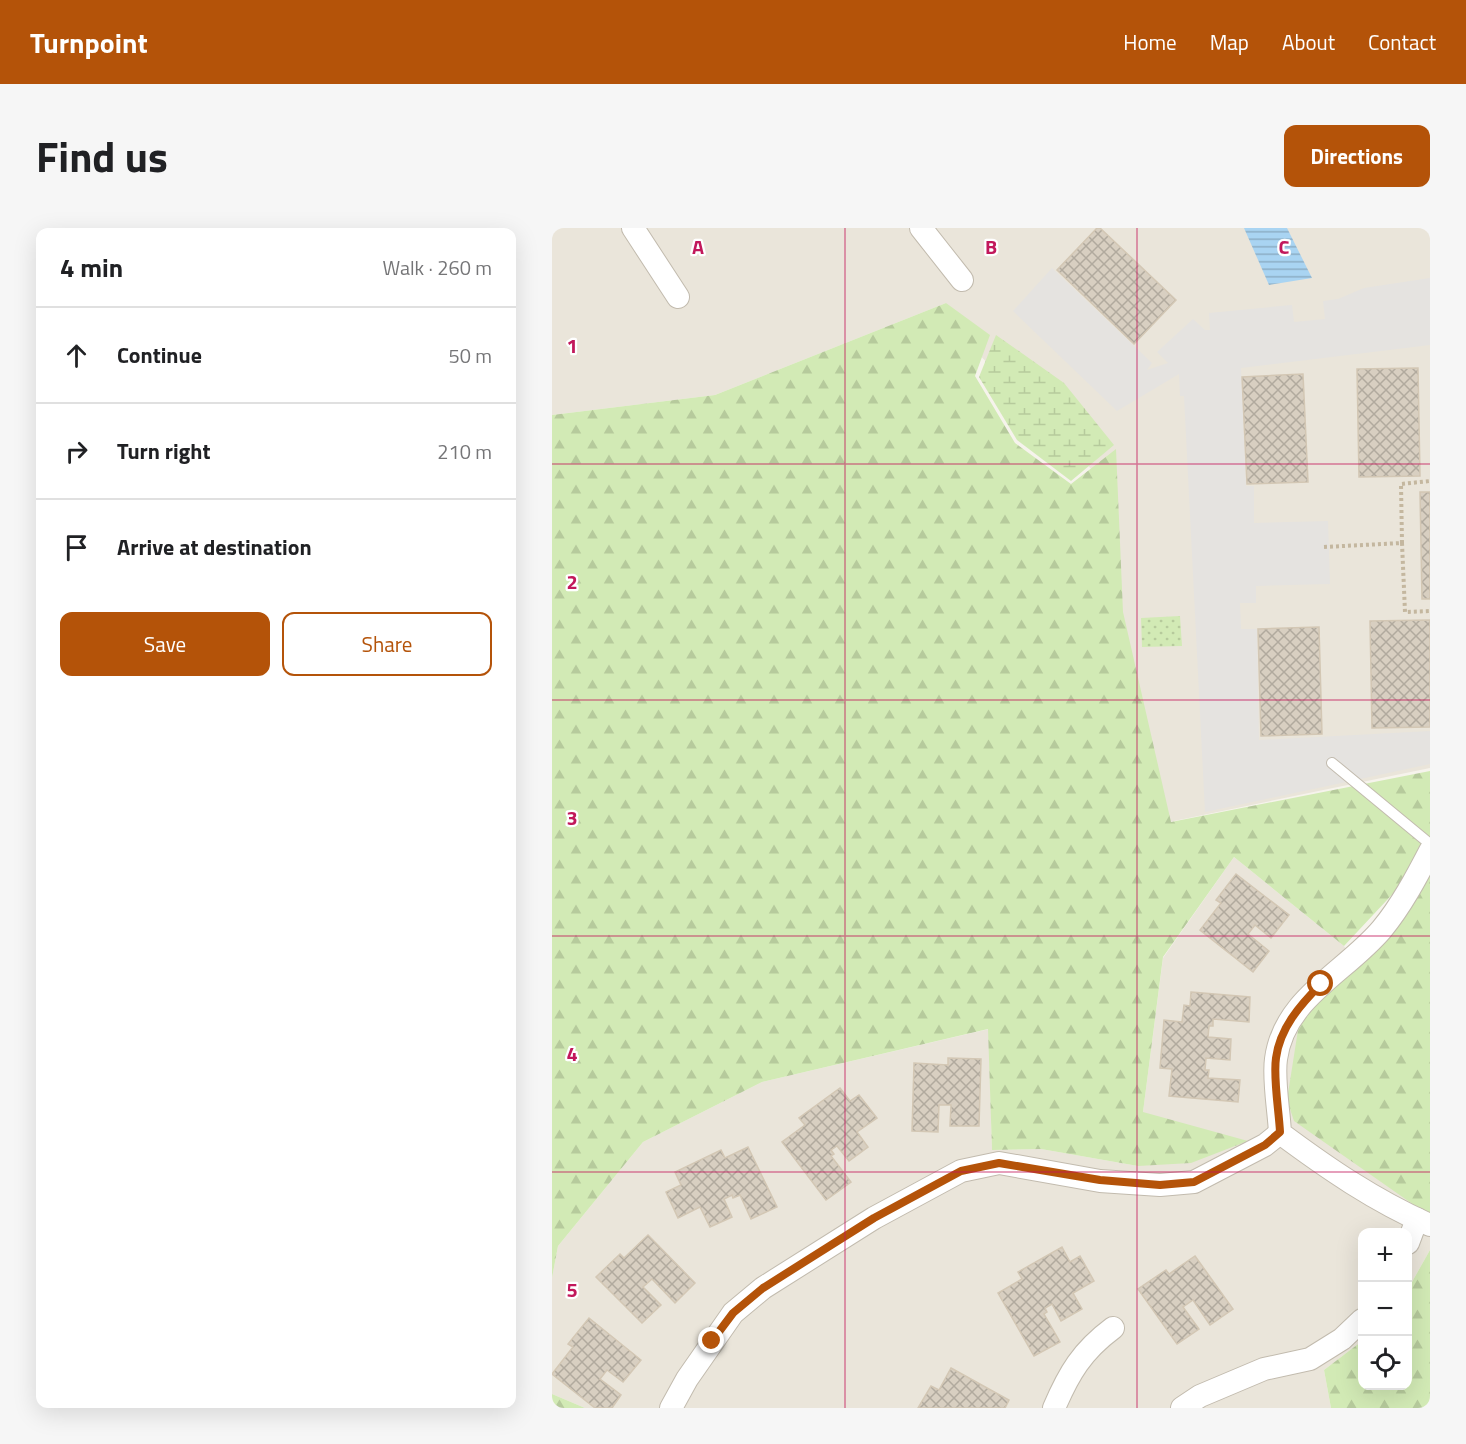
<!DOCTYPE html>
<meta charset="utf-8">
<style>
body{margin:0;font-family:"Titillium Web",sans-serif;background:#f6f6f6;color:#202124}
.controls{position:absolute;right:18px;bottom:18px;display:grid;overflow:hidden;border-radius:12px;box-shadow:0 6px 24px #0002}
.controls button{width:54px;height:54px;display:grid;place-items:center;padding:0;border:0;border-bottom:2px solid #e0e0e0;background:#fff;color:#202124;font:30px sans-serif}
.stop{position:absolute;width:18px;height:18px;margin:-14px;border:4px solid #b45309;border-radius:50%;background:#fff}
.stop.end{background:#b45309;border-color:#fff;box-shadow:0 2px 6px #0008}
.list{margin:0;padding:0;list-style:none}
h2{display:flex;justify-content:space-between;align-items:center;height:78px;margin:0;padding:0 24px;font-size:26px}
h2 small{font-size:20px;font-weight:400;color:#757577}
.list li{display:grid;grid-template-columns:39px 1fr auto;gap:18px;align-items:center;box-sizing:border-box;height:96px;padding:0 24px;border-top:2px solid #e0e0e0}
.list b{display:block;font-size:22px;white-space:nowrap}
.list em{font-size:20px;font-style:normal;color:#757577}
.actions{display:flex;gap:12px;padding:18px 24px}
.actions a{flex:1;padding:14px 0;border:2px solid #b45309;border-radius:12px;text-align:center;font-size:21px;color:#b45309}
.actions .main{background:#b45309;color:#fff}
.icon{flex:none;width:33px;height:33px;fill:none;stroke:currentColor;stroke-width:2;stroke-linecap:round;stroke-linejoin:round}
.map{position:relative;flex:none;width:878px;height:1180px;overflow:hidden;border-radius:12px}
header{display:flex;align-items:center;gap:36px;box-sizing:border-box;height:84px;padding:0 30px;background:#b45309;color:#fff}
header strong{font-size:28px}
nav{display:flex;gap:33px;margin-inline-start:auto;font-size:21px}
.intro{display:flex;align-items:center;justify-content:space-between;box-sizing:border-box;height:144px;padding:0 36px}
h1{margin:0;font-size:42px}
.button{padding:15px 27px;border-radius:12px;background:#b45309;color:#fff;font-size:21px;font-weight:700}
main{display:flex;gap:36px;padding:0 36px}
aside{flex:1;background:#fff;border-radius:12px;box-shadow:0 6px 24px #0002}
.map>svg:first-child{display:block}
</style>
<header>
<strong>Turnpoint</strong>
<nav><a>Home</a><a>Map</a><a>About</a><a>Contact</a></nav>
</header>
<div class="intro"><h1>Find us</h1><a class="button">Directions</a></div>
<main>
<aside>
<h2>4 min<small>Walk · 260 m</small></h2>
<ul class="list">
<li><svg class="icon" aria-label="ahead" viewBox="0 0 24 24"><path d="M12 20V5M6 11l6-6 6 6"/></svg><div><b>Continue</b></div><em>50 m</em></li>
<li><svg class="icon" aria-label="right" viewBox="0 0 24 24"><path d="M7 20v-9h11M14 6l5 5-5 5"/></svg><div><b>Turn right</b></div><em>210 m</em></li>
<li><svg class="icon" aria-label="arrive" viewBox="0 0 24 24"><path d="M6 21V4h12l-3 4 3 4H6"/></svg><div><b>Arrive at destination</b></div></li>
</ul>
<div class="actions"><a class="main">Save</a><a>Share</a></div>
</aside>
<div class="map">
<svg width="878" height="1180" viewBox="0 0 878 1180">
<defs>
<pattern id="grass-dots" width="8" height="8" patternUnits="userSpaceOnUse" patternTransform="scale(1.5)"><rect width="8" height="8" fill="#d2eab5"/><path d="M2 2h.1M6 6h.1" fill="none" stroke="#b6ca9c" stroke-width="1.8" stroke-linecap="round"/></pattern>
<pattern id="forest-firs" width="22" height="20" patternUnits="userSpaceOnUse" patternTransform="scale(1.5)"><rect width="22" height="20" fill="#d2eab5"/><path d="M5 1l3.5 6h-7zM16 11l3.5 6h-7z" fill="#b6ca9c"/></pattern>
<pattern id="wetland-marsh" width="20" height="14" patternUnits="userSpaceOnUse" patternTransform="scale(1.5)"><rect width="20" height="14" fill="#d2eab5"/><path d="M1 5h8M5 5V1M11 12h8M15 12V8" fill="none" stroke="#b6ca9c"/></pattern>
<pattern id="water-rules" width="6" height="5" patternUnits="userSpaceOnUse" patternTransform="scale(1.5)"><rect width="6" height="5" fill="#a9d4f2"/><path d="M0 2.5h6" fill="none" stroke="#8caec5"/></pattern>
<pattern id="building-cross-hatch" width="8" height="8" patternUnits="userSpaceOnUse" patternTransform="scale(1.5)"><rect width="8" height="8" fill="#d8cfc1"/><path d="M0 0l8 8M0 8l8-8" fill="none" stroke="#b1aa9e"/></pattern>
</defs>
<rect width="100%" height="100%" fill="#f6f3ec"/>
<!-- residential -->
<g fill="#eae5da">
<polygon points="0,0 878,0 878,540 593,599 546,248 408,107 394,75 163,167 0,187"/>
<polygon points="682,629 792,718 804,737 878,986 878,1022 856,1061 856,1004 810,1004 810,1113 772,1142 779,1180 33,1180 0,1166 0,1050 6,1018 91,914 210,854 437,801 440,922 489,921 586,938 591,884 611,730"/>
</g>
<!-- grass -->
<polygon fill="url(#grass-dots)" points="628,388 630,418 590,419 589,390"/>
<!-- forest -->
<g fill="url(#forest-firs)">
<polygon points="394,75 438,107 423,148 463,215 519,256 564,221 571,384 619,594 878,543 878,626 792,718 682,629 611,729 591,884 696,913 639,935 586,938 489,921 440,922 436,801 210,854 91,914 6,1018 0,1050 0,187 163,167"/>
<polygon points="878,641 878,986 869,982 742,893 735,872 748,789 850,693"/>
<polygon points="878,1022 878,1180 779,1180 772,1142 810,1113 810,1158 856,1158 856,1061"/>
<polygon points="0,1166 33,1180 0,1180"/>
</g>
<!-- wetland -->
<polygon fill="url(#wetland-marsh)" points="444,107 512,155 562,217 519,253 465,212 427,149"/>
<!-- parking -->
<polygon fill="#e5e3e0" points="500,40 600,135 595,142 616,135 605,124 641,91 653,102 658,102 657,85 740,77 742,94 773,91 771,73 786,71 812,60 878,50 878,117 689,140 694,258 702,258 702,295 776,293 778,356 704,358 704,375 688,375 689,401 705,401 707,512 878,503 878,536 653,584 632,168 628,168 627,146 565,183 461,83"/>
<!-- water -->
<polygon fill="url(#water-rules)" points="692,0 735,0 760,50 717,57"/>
<!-- building -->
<g fill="url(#building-cross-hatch)" stroke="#d3c7b4" stroke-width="1.5">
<polygon points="545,0 548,0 624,72 582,116 505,42"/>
<polygon points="866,140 868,248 807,249 805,141"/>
<polygon points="751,146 756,254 695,256 690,149"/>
<polygon points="868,264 878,264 878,371 870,371"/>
<polygon points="878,392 878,499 820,500 818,393"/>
<polygon points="767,399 770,506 709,508 706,401"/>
<polygon points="684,646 737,687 719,710 703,697 696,706 717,723 701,744 648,702 669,675 664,672"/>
<polygon points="639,764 698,769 697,794 661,791 661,798 657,798 656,809 679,811 678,832 654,830 653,842 657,842 656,850 688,852 686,874 617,868 620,841 608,840 612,792 630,794 632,777 638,778"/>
<polygon points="396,830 429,831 427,898 398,898 399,877 387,877 386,904 360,903 362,835 396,837"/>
<polygon points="288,860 298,873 307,867 325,890 305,904 316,919 297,933 285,918 279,922 282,926 279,928 299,954 274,972 230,914 253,897 247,890"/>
<polygon points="196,919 225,979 199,991 188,967 181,970 180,967 172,971 180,989 158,999 148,979 126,990 114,964 129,957 123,944 169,922 173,930"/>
<polygon points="96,1007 143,1055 123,1075 100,1051 91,1059 109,1077 90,1095 44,1049 68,1026 72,1030"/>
<polygon points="510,1019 518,1034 528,1028 542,1053 521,1065 530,1081 509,1093 500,1076 493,1080 495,1084 492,1086 508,1114 482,1128 446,1065 470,1051 466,1044"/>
<polygon points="643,1028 681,1081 658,1097 641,1072 631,1079 647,1101 625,1116 586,1061 614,1042 617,1046"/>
<polygon points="37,1090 89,1132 71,1154 55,1142 48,1151 69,1167 60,1180 43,1180 0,1146 21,1119 16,1116"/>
<polygon points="399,1140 457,1172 453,1180 366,1180 379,1158 387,1162"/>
</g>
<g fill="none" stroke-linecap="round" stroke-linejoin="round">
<defs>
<polyline id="lane" points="780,535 878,616"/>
<g id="street">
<polyline points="81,0 126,69"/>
<polyline points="369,0 410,52"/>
<path d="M878,623C864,650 849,678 830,701C794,744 732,770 724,831C721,851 727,883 728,905C775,940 823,973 878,997"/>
<polyline points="856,1015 865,991"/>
<polyline points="119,1180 135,1151 181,1085 211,1060 322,990 409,943 447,935 548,953 608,957 642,954 713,917 728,905"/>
<path d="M502,1180C517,1145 530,1123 561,1100"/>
<polyline points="630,1180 648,1168 712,1141 758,1131 790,1111 810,1092"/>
</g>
</defs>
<!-- lane casing -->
<use href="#lane" stroke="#c2bbae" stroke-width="12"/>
<!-- street casing -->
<use href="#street" stroke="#c2bbae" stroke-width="24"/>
<!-- path -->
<g stroke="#c4b79f" stroke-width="4" stroke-dasharray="3 3" stroke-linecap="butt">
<polyline points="850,315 849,256 878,253"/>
<polyline points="772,319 850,315 853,384 878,383"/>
</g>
<!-- lane -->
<use href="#lane" stroke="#fff" stroke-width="10"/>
<!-- street -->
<use href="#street" stroke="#fff" stroke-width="22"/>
</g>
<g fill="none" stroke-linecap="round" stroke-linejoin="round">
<!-- route -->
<path stroke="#b45309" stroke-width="8" d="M160,1113L181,1085L211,1060L322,990L409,943L447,935L548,952L608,957L642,954L713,917L728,904C727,883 721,850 724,830C728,800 748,777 769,756"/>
</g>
<!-- grid -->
<path fill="none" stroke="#c2185b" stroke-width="1.5" stroke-opacity="0.55" d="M293,0V1180M585,0V1180M0,236H878M0,472H878M0,708H878M0,944H878"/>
<g font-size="20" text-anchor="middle" font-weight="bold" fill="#c2185b" stroke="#fff" stroke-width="4.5" stroke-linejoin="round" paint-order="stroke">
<text x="146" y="26">A</text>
<text x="439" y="26">B</text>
<text x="732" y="26">C</text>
<text x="20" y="125">1</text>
<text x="20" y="361">2</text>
<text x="20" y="597">3</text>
<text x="20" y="833">4</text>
<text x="20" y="1069">5</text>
</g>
</svg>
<div class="controls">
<button>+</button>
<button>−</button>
<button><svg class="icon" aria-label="locate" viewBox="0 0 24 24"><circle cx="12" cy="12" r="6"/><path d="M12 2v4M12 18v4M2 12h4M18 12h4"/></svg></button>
</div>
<div class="stop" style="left:769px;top:756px"></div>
<div class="stop end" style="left:160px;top:1113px"></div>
</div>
</main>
